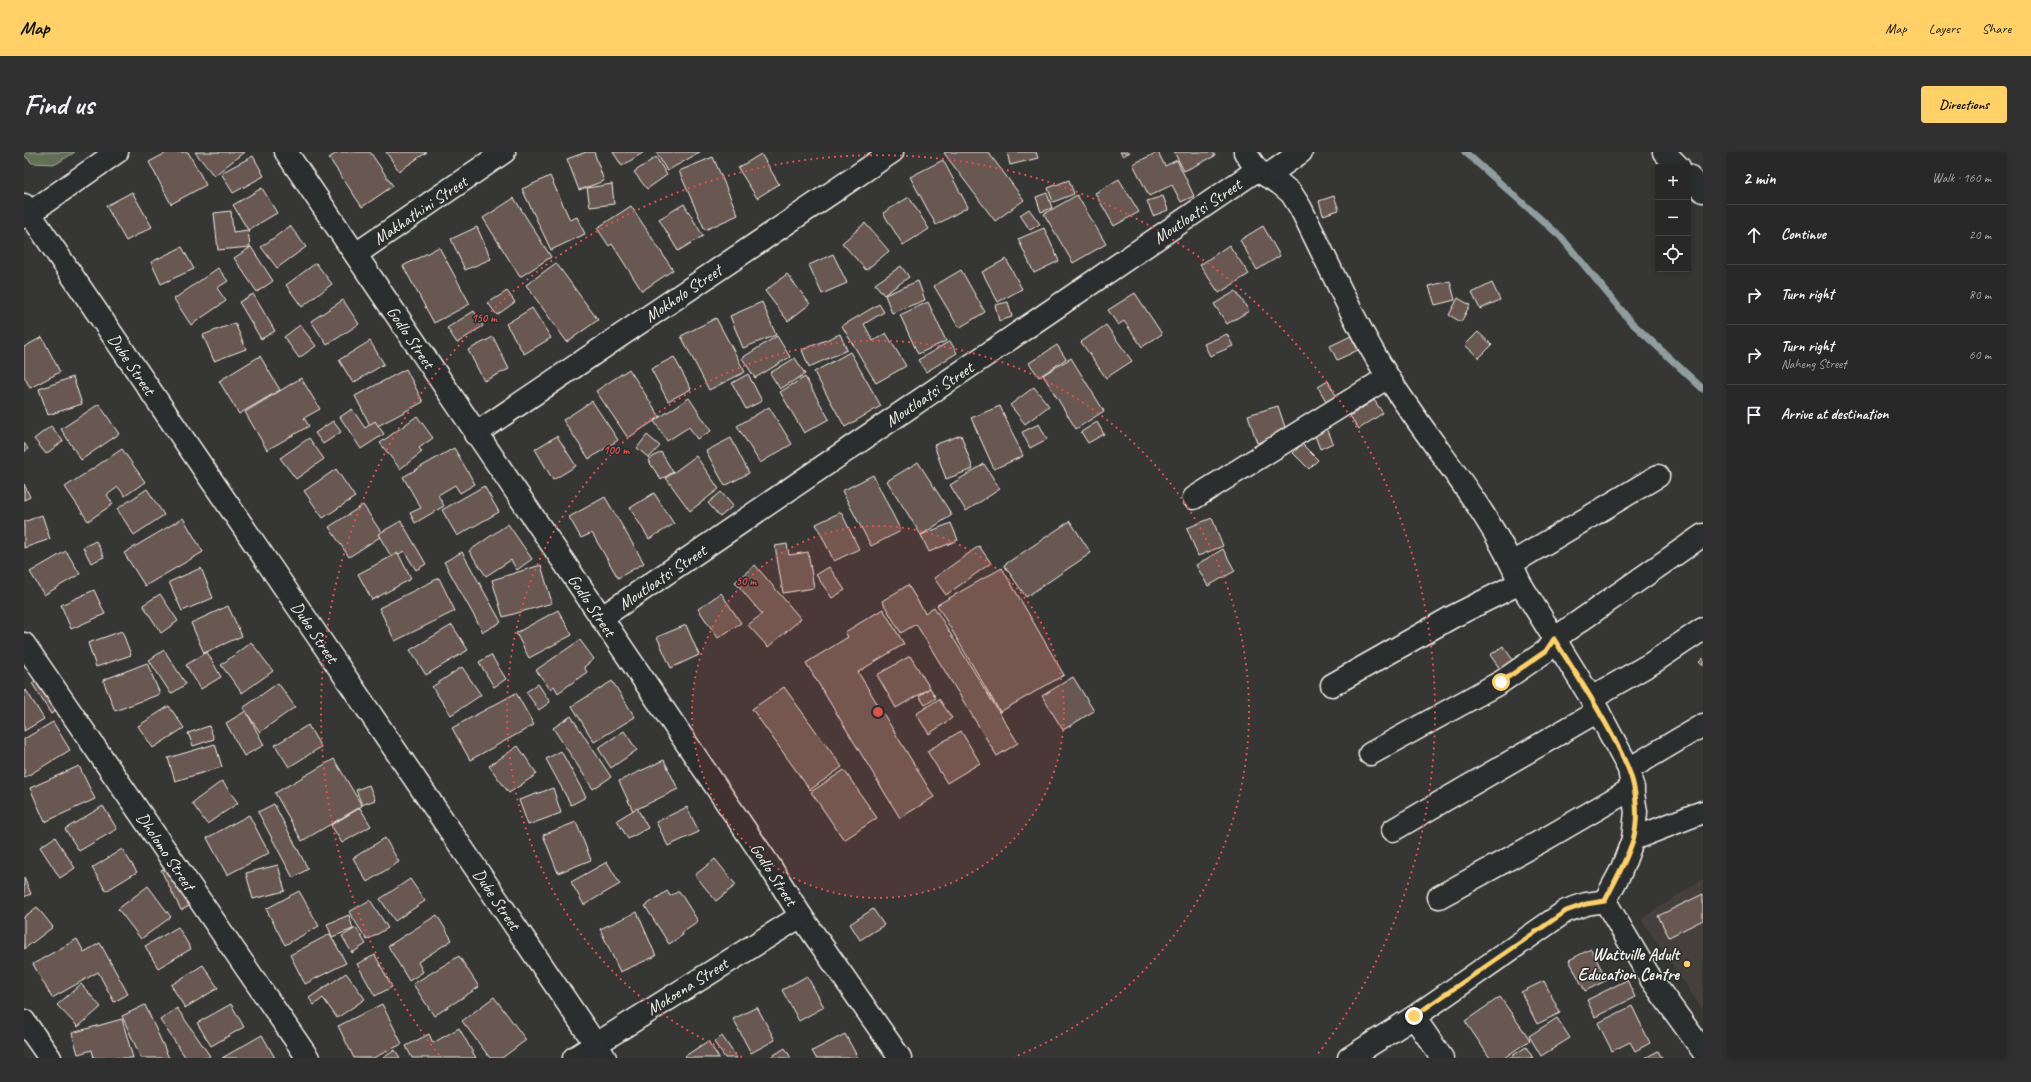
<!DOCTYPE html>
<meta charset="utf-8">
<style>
body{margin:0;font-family:Caveat,sans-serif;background:#303030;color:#f1f3f6}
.controls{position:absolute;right:12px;top:12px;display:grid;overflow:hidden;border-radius:4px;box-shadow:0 2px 6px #0003}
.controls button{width:36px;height:36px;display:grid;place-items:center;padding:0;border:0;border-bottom:1px solid #444445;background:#282828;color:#f1f3f6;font:20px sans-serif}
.stop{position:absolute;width:12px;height:12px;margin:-9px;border:3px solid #ffd166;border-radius:50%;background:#fff}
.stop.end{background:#ffd166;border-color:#fff;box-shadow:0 1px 4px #0008}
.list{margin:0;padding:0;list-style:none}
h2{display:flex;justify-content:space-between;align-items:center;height:52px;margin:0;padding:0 16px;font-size:17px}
h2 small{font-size:13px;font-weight:400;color:#a5a6a8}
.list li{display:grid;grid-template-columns:26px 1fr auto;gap:12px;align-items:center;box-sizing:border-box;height:60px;padding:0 16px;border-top:1px solid #444445}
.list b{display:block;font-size:15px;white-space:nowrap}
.list p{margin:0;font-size:13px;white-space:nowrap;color:#a5a6a8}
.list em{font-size:13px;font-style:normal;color:#a5a6a8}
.icon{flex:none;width:22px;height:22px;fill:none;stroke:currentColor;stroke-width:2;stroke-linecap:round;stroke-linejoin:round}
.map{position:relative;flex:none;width:1679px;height:906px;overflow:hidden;border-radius:4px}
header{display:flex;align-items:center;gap:24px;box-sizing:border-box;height:56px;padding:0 20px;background:#ffd166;color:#111}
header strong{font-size:19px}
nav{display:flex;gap:22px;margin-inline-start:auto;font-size:14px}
.intro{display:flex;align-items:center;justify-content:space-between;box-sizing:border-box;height:96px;padding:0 24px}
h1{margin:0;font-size:28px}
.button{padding:10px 18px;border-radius:4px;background:#ffd166;color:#111;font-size:14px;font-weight:700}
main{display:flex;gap:24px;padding:0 24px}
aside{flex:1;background:#282828;border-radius:4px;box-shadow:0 2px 6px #0003}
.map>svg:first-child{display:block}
</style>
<header>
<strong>Map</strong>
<nav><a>Map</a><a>Layers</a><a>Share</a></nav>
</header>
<div class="intro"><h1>Find us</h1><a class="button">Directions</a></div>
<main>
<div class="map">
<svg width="1679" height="906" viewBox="0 0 1679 906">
<rect width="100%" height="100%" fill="#363635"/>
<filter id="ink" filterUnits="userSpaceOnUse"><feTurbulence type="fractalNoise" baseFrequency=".025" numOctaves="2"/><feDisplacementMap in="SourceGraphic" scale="8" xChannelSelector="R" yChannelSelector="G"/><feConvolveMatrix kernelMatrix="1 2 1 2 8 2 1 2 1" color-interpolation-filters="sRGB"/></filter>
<g filter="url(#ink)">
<!-- built -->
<polygon fill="#45403d" points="1679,727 1679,858 1617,767"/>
<!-- green -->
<polygon fill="#626e55" stroke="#abb09e" points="0,0 51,0 32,12 8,11 0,3"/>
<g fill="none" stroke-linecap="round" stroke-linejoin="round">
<!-- stream -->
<polyline stroke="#8f9d9f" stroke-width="7" points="1441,0 1537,85 1607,170 1679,237"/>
</g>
<!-- building -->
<g fill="#685851" stroke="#f4f1e8">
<polygon points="144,0 164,0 182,33 147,52 125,10"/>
<polygon points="171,0 220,0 190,24"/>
<polygon points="314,0 346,0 369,34 338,55 305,6"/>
<polygon points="362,0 403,0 375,19"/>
<polygon points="562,0 570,0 580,29 555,38 543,7"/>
<polygon points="589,0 620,0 598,14"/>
<polygon points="632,0 676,0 643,19"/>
<polygon points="922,0 964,0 1000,48 971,69 920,1"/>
<polygon points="983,0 1012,0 1014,6 986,13"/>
<polygon points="1096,0 1106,0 1099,4"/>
<polygon points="1134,0 1141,14 1153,8 1170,44 1157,50 1148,33 1125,44 1109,12"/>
<polygon points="1150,0 1189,0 1191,4 1160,19"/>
<polygon points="737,2 755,32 733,46 714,16"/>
<polygon points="229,4 240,24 209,41 197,21"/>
<polygon points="632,5 643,23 623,37 610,20"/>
<polygon points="689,5 714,63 681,78 655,19"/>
<polygon points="919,8 944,55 912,73 886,25"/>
<polygon points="526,24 546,68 553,65 561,82 527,98 498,37"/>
<polygon points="1095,27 1115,60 1090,74 1071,41"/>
<polygon points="1045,28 1050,42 1029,50 1024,36"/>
<polygon points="588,32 590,52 566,55 563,36"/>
<polygon points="238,36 253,61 224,78 209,53"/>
<polygon points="108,40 128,75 102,89 82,54"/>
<polygon points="1023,41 1028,56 1017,60 1012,45"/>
<polygon points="1053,43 1082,92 1049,111 1020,62"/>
<polygon points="1139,44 1144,58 1129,64 1123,49"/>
<polygon points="1310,44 1315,58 1299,63 1295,49"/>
<polygon points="885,45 905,77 879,93 859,61"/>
<polygon points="490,46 527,105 496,125 459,66"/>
<polygon points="660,52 679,84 654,99 635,67"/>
<polygon points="607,54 649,118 618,139 588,92 585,94 573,76"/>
<polygon points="1005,57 1016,72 1006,78 996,63"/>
<polygon points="207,59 209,80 224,78 226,95 194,98 190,61"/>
<polygon points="841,71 865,99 842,118 818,91"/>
<polygon points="266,74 282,95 253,116 237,95"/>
<polygon points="1239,74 1256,104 1233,118 1216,88"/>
<polygon points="453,75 467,107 441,118 427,87"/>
<polygon points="1020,76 1035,109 1010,121 994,87"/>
<polygon points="1205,93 1225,122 1195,141 1176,113"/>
<polygon points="158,95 170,117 137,132 127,110"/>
<polygon points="227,95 249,129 233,140 210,106"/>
<polygon points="415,95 446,152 410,171 379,114"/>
<polygon points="809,102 823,131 798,142 785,113"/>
<polygon points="982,107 998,137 974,150 958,120"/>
<polygon points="292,111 308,132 278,155 262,133"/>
<polygon points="532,111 574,168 543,190 502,133"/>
<polygon points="877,114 885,125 860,143 851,132"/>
<polygon points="194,116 204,129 193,136 202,149 167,173 150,147"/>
<polygon points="937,118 961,160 935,176 910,134"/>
<polygon points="763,122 786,152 764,169 741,139"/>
<polygon points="894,129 901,148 868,161 861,143"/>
<polygon points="1426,129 1431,148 1411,153 1405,134"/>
<polygon points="1468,131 1476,148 1456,157 1448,141"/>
<polygon points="483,139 491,150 473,163 464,151"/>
<polygon points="1212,139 1225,159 1203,172 1190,152"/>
<polygon points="1111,141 1138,182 1118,195 1100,169 1094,173 1084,158"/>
<polygon points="229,142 251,179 237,187 215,150"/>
<polygon points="1434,146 1446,153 1437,170 1425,163"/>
<polygon points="319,148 335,172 303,193 287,169"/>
<polygon points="738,150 752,183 719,196 706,164"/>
<polygon points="904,150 922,189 894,202 876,163"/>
<polygon points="984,150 988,165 975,169 971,153"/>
<polygon points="855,152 860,160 840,172 849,189 862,181 882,214 852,231 818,174"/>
<polygon points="508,156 527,186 500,202 482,172"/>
<polygon points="450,159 459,174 433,191 423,176"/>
<polygon points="692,166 721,220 685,238 657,184"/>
<polygon points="211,171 222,197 190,209 179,183"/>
<polygon points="276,173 292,194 275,206 260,185"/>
<polygon points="1082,173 1108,209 1082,226 1057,190"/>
<polygon points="1454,180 1468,193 1455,206 1441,193"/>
<polygon points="816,182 823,198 785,215 778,198"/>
<polygon points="1203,182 1209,194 1186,204 1180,192"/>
<polygon points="753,184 766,205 731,226 718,206"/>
<polygon points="1327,184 1334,198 1313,208 1306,194"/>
<polygon points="18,185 36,220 6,236 0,224 0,195"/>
<polygon points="469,185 485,217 460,229 444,198"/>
<polygon points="346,189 360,212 329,231 315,208"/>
<polygon points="926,189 933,201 902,220 894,208"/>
<polygon points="1033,193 1042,207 1015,225 1005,211"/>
<polygon points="826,200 857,254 821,275 790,220"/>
<polygon points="236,204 256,238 215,262 195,229"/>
<polygon points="650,205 667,237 644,249 627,217"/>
<polygon points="771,206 781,222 756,237 746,221"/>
<polygon points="1047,206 1080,259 1052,277 1019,223"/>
<polygon points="382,217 399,250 348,277 331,244"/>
<polygon points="605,217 636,265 604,286 572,239"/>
<polygon points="724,222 738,249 722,257 708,231"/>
<polygon points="49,225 58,252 24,263 15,237"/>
<polygon points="781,225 805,267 780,281 756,240"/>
<polygon points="277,226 296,257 280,266 285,274 243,298 221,260"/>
<polygon points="1304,229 1316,251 1306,256 1294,235"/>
<polygon points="1010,235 1025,254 1001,272 986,253"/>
<polygon points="665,246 687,279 673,287 665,275 643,289 630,269"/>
<polygon points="1350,248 1359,261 1335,277 1326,264"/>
<polygon points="568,249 594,288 565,307 539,268"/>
<polygon points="75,252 95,282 57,308 37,277"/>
<polygon points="976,254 999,304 970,317 947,266"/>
<polygon points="1254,254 1263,281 1233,291 1224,263"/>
<polygon points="745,255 768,292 736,311 713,274"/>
<polygon points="328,257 341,276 351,269 360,282 337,297 316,265"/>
<polygon points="393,264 409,286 395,296 398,300 376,317 356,291"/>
<polygon points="309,269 317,280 299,292 291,281"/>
<polygon points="1073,270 1080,282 1064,291 1057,280"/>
<polygon points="1015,272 1023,287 1006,296 998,280"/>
<polygon points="27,274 39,289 22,302 10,287"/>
<polygon points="1303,276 1309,291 1296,297 1290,281"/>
<polygon points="623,283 636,294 625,306 613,296"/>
<polygon points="937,283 949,317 922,327 910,293"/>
<polygon points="533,284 552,314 529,328 511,297"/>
<polygon points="285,286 300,307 272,327 256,306"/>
<polygon points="707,286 725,321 701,334 682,299"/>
<polygon points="0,291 4,297 0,300"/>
<polygon points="1278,292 1294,308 1285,317 1269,301"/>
<polygon points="430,296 451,332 436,341 431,333 414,343 420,354 391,371 386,361 397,356 379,325"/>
<polygon points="98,297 121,330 101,344 94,335 83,343 89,352 64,369 41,335"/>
<polygon points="637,300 649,320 637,328 624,308"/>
<polygon points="672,304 695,337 666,359 642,326"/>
<polygon points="894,310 928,363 897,383 863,329"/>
<polygon points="960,312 976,337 942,359 926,333"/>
<polygon points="312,317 331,345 299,366 280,339"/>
<polygon points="849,323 877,379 847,394 818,339"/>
<polygon points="0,332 6,345 0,348"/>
<polygon points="460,334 475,360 433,384 418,358"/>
<polygon points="123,337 140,363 110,383 93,357"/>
<polygon points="697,340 709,354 696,365 684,351"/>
<polygon points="630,341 650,372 625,387 606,356"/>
<polygon points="581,345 620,411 594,426 568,381 557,386 545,365"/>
<polygon points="339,353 359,383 325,405 305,375"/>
<polygon points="817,360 835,397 810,409 792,372"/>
<polygon points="18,363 26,387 0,396 0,370"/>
<polygon points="159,366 179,400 121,434 100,401"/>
<polygon points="1188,366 1199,394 1174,404 1163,376"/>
<polygon points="377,369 402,412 392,418 380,399 368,406 354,382"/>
<polygon points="1046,369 1067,401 1002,445 980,413"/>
<polygon points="927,371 934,388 905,400 897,383"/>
<polygon points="484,372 508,407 493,418 487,408 462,424 445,399"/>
<polygon points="72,389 80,405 67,411 59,395"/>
<polygon points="763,392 765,403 784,400 790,436 759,441 751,394"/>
<polygon points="955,394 967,411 922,443 910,426"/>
<polygon points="1199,397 1211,419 1184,434 1172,413"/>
<polygon points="42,399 56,422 20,443 6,420"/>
<polygon points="438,400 477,470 459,480 420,410"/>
<polygon points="374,401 387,427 348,448 334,422"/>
<polygon points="517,413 528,451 479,465 468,428"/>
<polygon points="731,413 777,467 744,495 724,473 738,462 711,430"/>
<polygon points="805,415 821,438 808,446 792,423"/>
<polygon points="177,416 189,446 158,459 145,430"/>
<polygon points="978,416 1040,523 976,560 913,453"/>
<polygon points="415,426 431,459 371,489 355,456"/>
<polygon points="884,433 901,461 910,455 994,591 973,604 892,472 877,481 858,449"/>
<polygon points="70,438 81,462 47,477 37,453"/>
<polygon points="697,441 717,471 694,486 674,457"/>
<polygon points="136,442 154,469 137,481 119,453"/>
<polygon points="204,454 218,484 180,501 167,471"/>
<polygon points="859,457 880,492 834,520 910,645 876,666 782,511 824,485 821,480"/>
<polygon points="534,458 548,483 505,506 492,481"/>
<polygon points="428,473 444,498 402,523 386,498"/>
<polygon points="662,473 675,503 647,516 633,485"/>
<polygon points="98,479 107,503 72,515 64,491"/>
<polygon points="556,488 570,507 560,515 563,520 534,541 530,534 526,537 512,518"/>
<polygon points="227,490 249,519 218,541 197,513"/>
<polygon points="1479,494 1494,515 1481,524 1466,503"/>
<polygon points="140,498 162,532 147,542 125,508"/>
<polygon points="183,500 197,525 177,537 162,513"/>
<polygon points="467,503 482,527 470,535 455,510"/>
<polygon points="886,504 906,536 872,556 853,523"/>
<polygon points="1679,506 1679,514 1675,510"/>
<polygon points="123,511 136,542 91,559 79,528"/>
<polygon points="438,515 457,543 427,563 408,535"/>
<polygon points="17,525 36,556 27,562 8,531"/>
<polygon points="1049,525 1070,559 1039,578 1018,544"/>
<polygon points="588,529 611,565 570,590 548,554"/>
<polygon points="254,531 271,555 236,580 219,556"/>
<polygon points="514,532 526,550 515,558 502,540"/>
<polygon points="760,535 818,615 786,638 728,557"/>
<polygon points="906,536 912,546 901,553 895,544"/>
<polygon points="2,538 20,567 0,579 0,539"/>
<polygon points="492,541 510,573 446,608 428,576"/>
<polygon points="915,547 928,566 905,582 892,562"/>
<polygon points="145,554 160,576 129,596 114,574"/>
<polygon points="222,559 240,593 220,604 202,571"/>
<polygon points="547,564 587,625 569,637 529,576"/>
<polygon points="29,570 46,598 0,626 0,587"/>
<polygon points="284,573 297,595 265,615 251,593"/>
<polygon points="185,574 190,587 169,594 164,581"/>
<polygon points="600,579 613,598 587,616 574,596"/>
<polygon points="937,579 956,611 923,631 903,599"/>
<polygon points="191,592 198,615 151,629 144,606"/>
<polygon points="494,594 513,622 485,641 465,614"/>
<polygon points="537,599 562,645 547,653 522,607"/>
<polygon points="310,607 338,654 278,689 251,641"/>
<polygon points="640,608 654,637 609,659 595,629"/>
<polygon points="55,614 71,647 21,670 6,636"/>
<polygon points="820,618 853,666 820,688 787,640"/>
<polygon points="198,629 214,651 183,672 168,651"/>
<polygon points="345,633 351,648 338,653 332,638"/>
<polygon points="529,636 537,661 504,673 495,648"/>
<polygon points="250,652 284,717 269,726 234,660"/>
<polygon points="79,654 93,677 55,699 41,677"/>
<polygon points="663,655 675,680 644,694 632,670"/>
<polygon points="336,656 347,674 318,691 307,673"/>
<polygon points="613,656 624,676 604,687 593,668"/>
<polygon points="225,663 245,701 203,723 183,686"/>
<polygon points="552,670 567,708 534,721 519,683"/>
<polygon points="31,685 51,716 36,726 16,695"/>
<polygon points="361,686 375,710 343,730 329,706"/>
<polygon points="98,697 113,720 82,739 68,716"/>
<polygon points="691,707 712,733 692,749 671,723"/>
<polygon points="583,710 596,732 560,753 547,730"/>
<polygon points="150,712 170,752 157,758 137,718"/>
<polygon points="254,713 261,739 229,747 222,721"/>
<polygon points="0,725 7,742 0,745"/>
<polygon points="386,727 401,749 371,769 356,747"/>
<polygon points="124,734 147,765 117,787 94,757"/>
<polygon points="275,739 295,774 261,793 242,757"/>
<polygon points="643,739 646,744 655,739 674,769 658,780 659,783 645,792 621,754"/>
<polygon points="1679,742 1679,768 1645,785 1634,764"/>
<polygon points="346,748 364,776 343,788 325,760"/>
<polygon points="13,755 29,775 0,797 0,765"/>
<polygon points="849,757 860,773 836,788 826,772"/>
<polygon points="613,760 632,804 596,820 576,777"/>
<polygon points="325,763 329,777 308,785 303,772"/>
<polygon points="413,763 428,788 394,810 399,820 385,829 364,794"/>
<polygon points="154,775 167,797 134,816 121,794"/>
<polygon points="332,776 342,792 328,801 318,784"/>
<polygon points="306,782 322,811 281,832 266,803"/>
<polygon points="53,787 60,800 76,791 104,842 90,850 74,820 28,846 9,812"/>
<polygon points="1567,797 1583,828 1561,839 1545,808"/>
<polygon points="351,803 368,835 351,844 333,812"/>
<polygon points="435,804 455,835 410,864 389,832"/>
<polygon points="179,813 194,836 161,856 147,833"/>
<polygon points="322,821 341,847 313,866 299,846 290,853 285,846"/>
<polygon points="783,824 800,855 775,869 758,838"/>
<polygon points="1603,828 1611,845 1571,865 1563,848"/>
<polygon points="1520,829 1536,861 1513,872 1497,840"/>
<polygon points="57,832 77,855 54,875 33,853"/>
<polygon points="470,845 502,888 478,906 466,906 438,869"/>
<polygon points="1476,845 1506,888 1480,906 1466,906 1441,869"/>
<polygon points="207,852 220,875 187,894 173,871"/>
<polygon points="358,852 378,892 349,906 330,906 314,874"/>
<polygon points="121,853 145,906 117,906 98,864"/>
<polygon points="1608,854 1626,891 1611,899 1606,890 1588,899 1574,871"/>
<polygon points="733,855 751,888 727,901 709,867"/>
<polygon points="153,856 186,904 183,906 162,906 136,868"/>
<polygon points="1533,866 1546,886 1517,904 1505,884"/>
<polygon points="98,867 109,906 70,906 68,898 54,902 48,881"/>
<polygon points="435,876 452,906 388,906 382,894 405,882 409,891"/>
<polygon points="821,882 834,906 792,906 788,899"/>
<polygon points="238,883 251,906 198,906"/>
<polygon points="698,884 713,906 701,906 690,890"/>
<polygon points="684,889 695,906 663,906 661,904"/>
<polygon points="1502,895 1509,906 1485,906"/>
<polygon points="761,896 767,906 745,906"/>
<polygon points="371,898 376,906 359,906"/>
<polygon points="1634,899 1638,906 1621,906"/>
</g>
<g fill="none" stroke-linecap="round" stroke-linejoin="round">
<defs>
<g id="minor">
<polyline points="262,0 745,713 777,764 876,906"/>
<path d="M1221,0L1233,18L1255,31L1267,41L1276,55C1305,112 1330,171 1364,225C1407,294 1465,356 1496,431L1567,546L1605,617L1612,660L1609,687L1597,719L1581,749"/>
<polyline points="1640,0 1655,15"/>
<polyline points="1243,24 1277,0"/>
<polyline points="1664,24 1679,39"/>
<polyline points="0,65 93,0"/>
<polyline points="332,102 480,0"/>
<polyline points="451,282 868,0"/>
<polyline points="1170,346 1364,225"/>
<polyline points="1488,411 1634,324"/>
<polyline points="577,466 1233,18"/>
<polyline points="0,492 284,906"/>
<polyline points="1308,533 1428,465 1496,431"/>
<polyline points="1567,546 1628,511 1679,477"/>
<polyline points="1346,602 1477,530 1522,499 1530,487 1679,383"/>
<polyline points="1605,617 1679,573"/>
<polyline points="1369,678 1574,559"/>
<polyline points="1609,687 1679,660"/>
<polyline points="1415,745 1523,686 1609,636"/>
<polyline points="1581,749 1627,827 1679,899"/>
<polyline points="1390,865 1418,906"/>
<polyline points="0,869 26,906"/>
<polyline points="550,906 777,764"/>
<polyline points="1325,906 1390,865 1542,759 1562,752 1581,749"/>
</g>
<polyline id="tertiary" points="0,53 581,906"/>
</defs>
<!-- minor casing -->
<use href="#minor" stroke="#f4f1e8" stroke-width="25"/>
<!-- tertiary casing -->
<use href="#tertiary" stroke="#f4f1e8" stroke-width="25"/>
<!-- minor -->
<use href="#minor" stroke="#2a2d2e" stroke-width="22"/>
<!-- tertiary -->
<use href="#tertiary" stroke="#2a2d2e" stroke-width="22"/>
</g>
</g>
<g fill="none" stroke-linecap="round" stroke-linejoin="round" filter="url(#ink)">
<!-- route -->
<path stroke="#ffd166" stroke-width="5" d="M1390,864L1542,759L1562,752L1581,749C1591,729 1602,710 1609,688C1615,667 1613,637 1604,616C1585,572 1556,528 1530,487L1522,499L1477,530"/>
</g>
<!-- distance rings -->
<circle cx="854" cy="560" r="186" fill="#dc504e" fill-opacity=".12"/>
<g fill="none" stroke="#dc504e" stroke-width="2" stroke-dasharray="2 4">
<circle cx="854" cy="560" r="186"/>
<path d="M718 905A371 371 0 1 1 990 905"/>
<path d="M415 903A557 557 0 1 1 1293 903"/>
</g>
<!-- markers -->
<circle fill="#ffd166" stroke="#2a2d2e" stroke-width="1.5" cx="1663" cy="812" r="4"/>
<g text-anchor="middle" stroke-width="3" stroke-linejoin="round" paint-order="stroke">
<!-- street labels -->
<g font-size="17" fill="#f4f1e8" stroke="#2a2d2e">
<text transform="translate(396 58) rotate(-34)" y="6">Makhathini Street</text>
<text transform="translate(1173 59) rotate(-34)" y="6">Moutloatsi Street</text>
<text transform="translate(659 141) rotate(-34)" y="6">Mokholo Street</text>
<text transform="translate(387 185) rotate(56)" y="6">Godlo Street</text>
<text transform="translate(108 212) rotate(56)" y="6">Dube Street</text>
<text transform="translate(905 242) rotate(-34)" y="6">Moutloatsi Street</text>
<text transform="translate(638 425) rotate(-34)" y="6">Moutloatsi Street</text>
<text transform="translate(568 453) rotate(56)" y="6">Godlo Street</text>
<text transform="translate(291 480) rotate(56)" y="6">Dube Street</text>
<text transform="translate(142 699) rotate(56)" y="6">Dholomo Street</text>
<text transform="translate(750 722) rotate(57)" y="6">Godlo Street</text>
<text transform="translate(473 747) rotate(56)" y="6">Dube Street</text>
<text transform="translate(663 834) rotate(-32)" y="6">Mokoena Street</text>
</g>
<!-- poi labels -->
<g font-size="17" font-weight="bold" fill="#f4f1e8" stroke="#2a2d2e" text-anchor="end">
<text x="1655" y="808">Wattville Adult<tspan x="1655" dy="20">Education Centre</tspan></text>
</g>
</g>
<circle cx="854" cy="560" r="6" fill="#dc504e" stroke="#2a2d2e" stroke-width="2"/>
<g font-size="12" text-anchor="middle" font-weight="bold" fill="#dc504e" stroke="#2a2d2e" stroke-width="3" stroke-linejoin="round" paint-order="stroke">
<text x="460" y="170">150 m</text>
<text x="592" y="302">100 m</text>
<text x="722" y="433">50 m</text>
</g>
</svg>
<div class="controls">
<button>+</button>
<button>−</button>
<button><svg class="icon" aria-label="locate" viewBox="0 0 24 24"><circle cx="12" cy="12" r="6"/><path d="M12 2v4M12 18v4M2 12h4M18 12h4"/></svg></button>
</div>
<div class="stop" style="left:1477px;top:530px"></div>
<div class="stop end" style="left:1390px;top:864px"></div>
</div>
<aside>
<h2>2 min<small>Walk · 160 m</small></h2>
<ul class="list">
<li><svg class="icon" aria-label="ahead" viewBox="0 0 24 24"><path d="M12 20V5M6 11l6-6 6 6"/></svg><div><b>Continue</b></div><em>20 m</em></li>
<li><svg class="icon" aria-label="right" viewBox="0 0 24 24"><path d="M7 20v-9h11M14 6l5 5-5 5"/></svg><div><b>Turn right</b></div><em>80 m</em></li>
<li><svg class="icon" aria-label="right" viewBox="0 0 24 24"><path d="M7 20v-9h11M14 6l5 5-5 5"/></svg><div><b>Turn right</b><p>Naheng Street</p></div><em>60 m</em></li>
<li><svg class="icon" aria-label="arrive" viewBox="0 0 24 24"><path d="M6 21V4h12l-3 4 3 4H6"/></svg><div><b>Arrive at destination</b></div></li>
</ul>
</aside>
</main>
